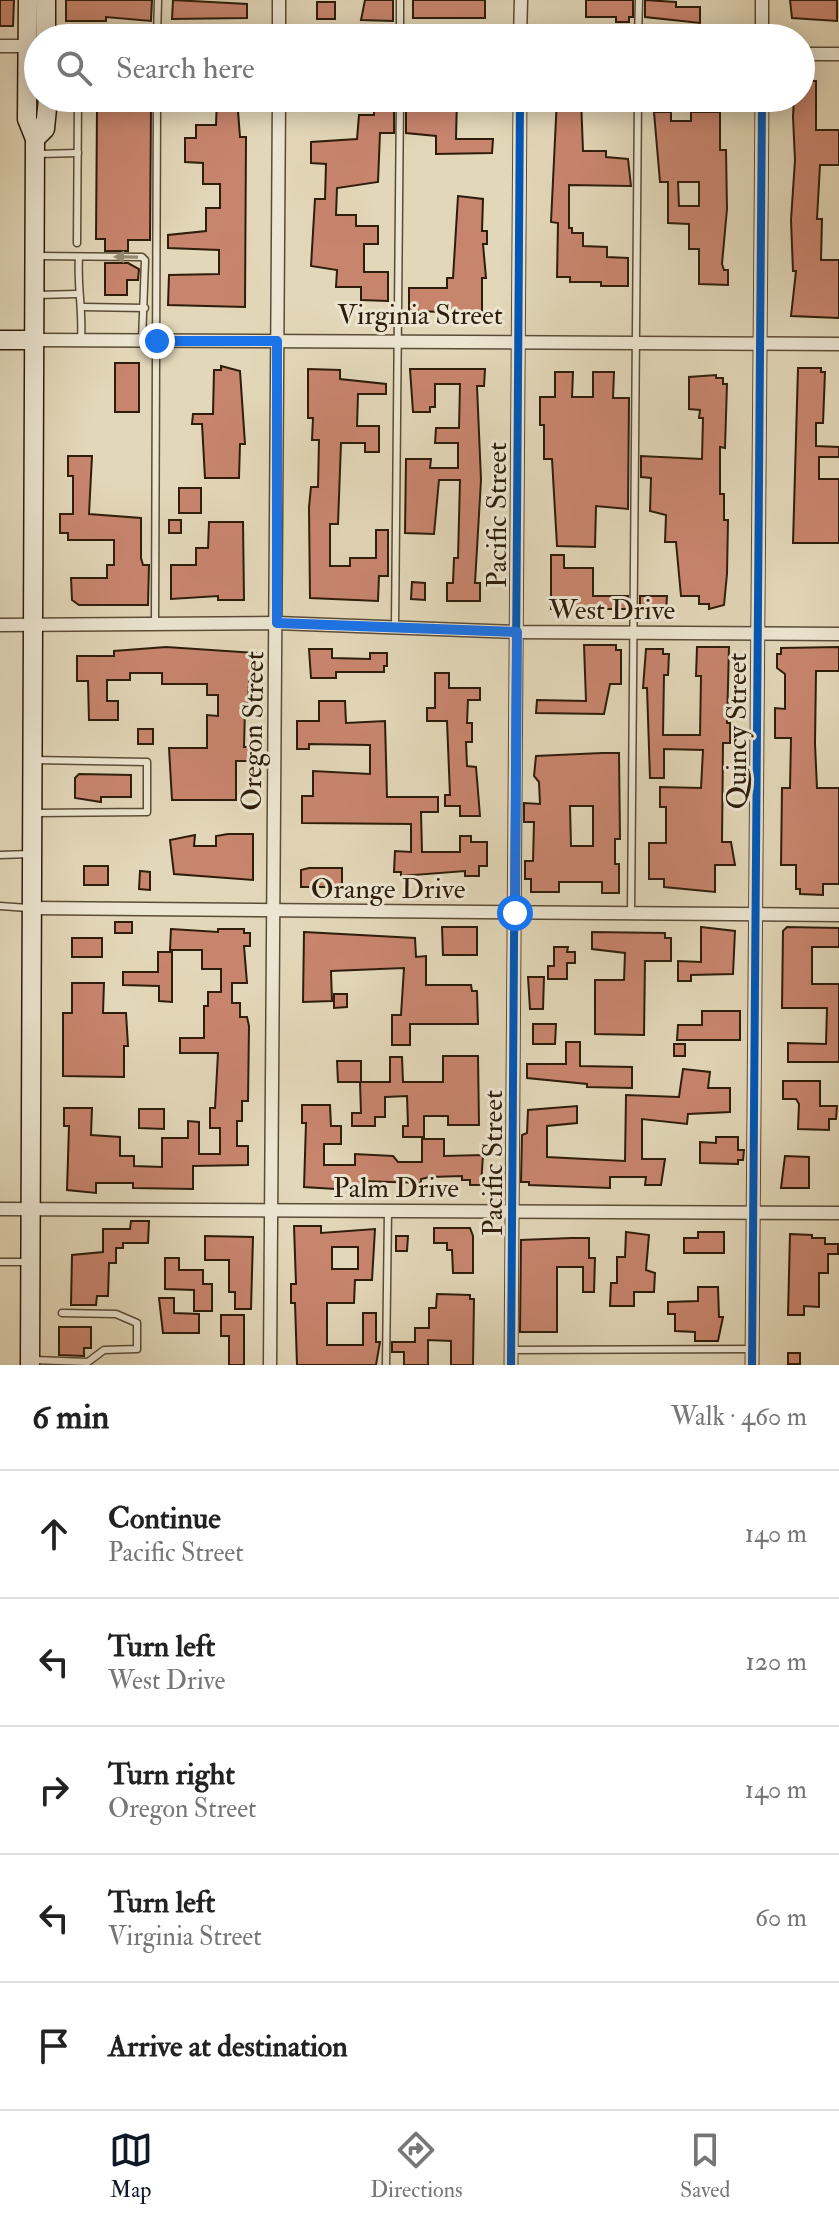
<!DOCTYPE html>
<meta charset="utf-8">
<style>
body{margin:0;font-family:"IM FELL Double Pica",serif;background:#f2f2f2;color:#222}
.stop{position:absolute;width:24px;height:24px;margin:-18px;border:6px solid #1a73e8;border-radius:50%;background:#fff}
.stop.end{background:#1a73e8;border-color:#fff;box-shadow:0 2px 8px #0008}
.list{margin:0;padding:0;list-style:none}
h2{display:flex;justify-content:space-between;align-items:center;height:104px;margin:0;padding:0 32px;font-size:34px}
h2 small{font-size:26px;font-weight:400;color:#767676}
.list li{display:grid;grid-template-columns:52px 1fr auto;gap:24px;align-items:center;box-sizing:border-box;height:128px;padding:0 32px;border-top:2px solid #e0e0e0}
.list b{display:block;font-size:30px;white-space:nowrap}
.list p{margin:0;font-size:26px;white-space:nowrap;color:#767676}
.list em{font-size:26px;font-style:normal;color:#767676}
.icon{flex:none;width:44px;height:44px;fill:none;stroke:currentColor;stroke-width:2;stroke-linecap:round;stroke-linejoin:round}
.map{position:relative;flex:none;width:839px;height:1365px;overflow:hidden}
.search{position:absolute;background:#fff;box-shadow:0 4px 20px #0003;left:24px;right:24px;top:24px;height:88px;display:flex;align-items:center;gap:20px;box-sizing:border-box;padding:0 28px;border-radius:44px;color:#767676;font-size:30px}
.sheet{height:744px;background:#fff}
nav{display:flex;justify-content:space-around;align-items:center;box-sizing:border-box;height:112px;border-top:2px solid #e0e0e0;background:#fff;font-size:22px;color:#767676}
nav a{display:grid;justify-items:center;gap:4px}
nav .on{color:#111827}
.map>svg:first-child{display:block}
</style>
<div class="map">
<svg width="839" height="1365" viewBox="0 0 839 1365">
<rect width="100%" height="100%" fill="#e2d7b8"/>
<filter id="stains"><feTurbulence type="fractalNoise" baseFrequency=".0025" numOctaves="4"/><feColorMatrix values="0 0 0 0 .2 0 0 0 0 .09 0 0 0 0 .02 0 0 0 .5 -.17"/></filter>
<radialGradient id="worn" r=".72"><stop offset=".6" stop-color="#630" stop-opacity="0"/><stop offset="1" stop-color="#630" stop-opacity=".3"/></radialGradient>
<!-- building -->
<g fill="#c8856e" stroke="#2e1d0a" stroke-width="2" fill-rule="evenodd">
<polygon points="0,0 14,0 13,26 0,26"/>
<polygon points="66,0 152,0 151,21 106,17 106,21 66,21"/>
<polygon points="173,0 247,4 247,18 172,19"/>
<polygon points="365,0 393,0 393,21 361,20"/>
<rect x="413" y="0" width="72" height="18"/>
<polygon points="586,0 633,0 633,17 629,17 629,22 616,22 616,17 586,17"/>
<polygon points="645,0 676,2 676,7 700,7 700,23 645,17"/>
<polygon points="790,0 837,0 837,21 792,18"/>
<rect x="317" y="2" width="18" height="17"/>
<polygon points="801,81 816,81 816,130 839,130 839,165 820,165 817,219 822,219 821,260 839,260 839,318 791,316 796,271 793,271 791,220 795,160 793,117 794,98 801,98"/>
<polygon points="217,98 237,98 240,137 246,137 245,307 168,305 169,275 219,274 219,250 168,248 168,235 206,231 206,208 220,208 220,184 203,184 203,163 185,162 185,138 196,138 196,125 216,125"/>
<polygon points="374,98 394,98 394,133 380,133 378,182 337,188 336,215 356,215 356,226 378,226 378,244 364,244 364,272 388,272 388,301 361,300 361,287 336,287 337,270 311,266 315,199 325,199 326,164 311,163 311,142 357,139 359,115 374,115"/>
<polygon points="406,98 457,98 456,139 493,139 492,153 436,154 436,136 406,133"/>
<polygon points="557,98 581,98 583,151 606,151 606,157 628,159 631,186 569,185 569,228 572,228 572,233 583,233 583,246 607,247 607,257 628,258 628,286 601,286 601,282 570,282 570,277 557,277 558,223 551,222"/>
<polygon points="106,104 151,104 150,240 128,240 128,251 105,251 105,239 96,239 97,107 106,107"/>
<path d="M654,112H671V121H691V112H720V150H726L727,209L722,264L724,270H728V285L699,284V249H689V224L668,223V182H660ZM678,182H699V206H679Z"/>
<polygon points="458,196 483,199 482,231 487,231 487,244 483,244 486,278 482,278 482,313 409,311 409,288 447,288 447,278 453,278"/>
<polygon points="105,263 128,263 139,269 138,280 127,280 127,295 105,295"/>
<rect x="115" y="363" width="24" height="49"/>
<polygon points="221,366 240,371 245,444 240,444 239,478 205,478 202,424 192,424 193,414 213,414 214,370 221,370"/>
<polygon points="798,368 821,368 821,372 825,372 823,423 816,423 816,446 839,447 839,457 819,457 819,479 839,479 839,543 793,543"/>
<polygon points="308,369 340,370 340,379 386,384 386,394 358,394 357,426 379,426 379,452 365,452 365,443 341,443 338,524 330,524 330,566 350,566 350,558 376,558 376,530 388,530 388,576 379,576 378,601 310,598 309,507 311,487 318,487 319,440 312,440 313,418 308,418"/>
<polygon points="410,369 485,369 484,386 477,386 481,480 475,583 480,583 480,601 447,601 447,583 453,583 454,558 458,558 460,480 439,480 434,534 405,533 406,459 431,459 430,468 458,468 458,443 435,443 436,428 459,428 460,384 435,384 435,407 430,407 430,412 413,412"/>
<polygon points="555,372 573,372 572,397 593,397 593,372 614,372 613,398 629,398 628,509 596,506 595,547 557,546 552,459 544,459 544,425 540,425 540,397 555,397"/>
<polygon points="716,375 716,378 723,378 723,384 727,384 725,448 720,447 720,494 724,494 724,520 728,520 727,574 724,605 709,609 709,604 699,604 699,596 681,596 676,542 665,542 666,515 650,511 651,478 641,477 641,456 702,459 703,418 699,418 700,410 689,409 689,377"/>
<polygon points="68,456 92,456 89,514 141,518 141,558 143,565 149,565 148,605 79,605 72,600 71,578 107,578 107,565 114,565 114,540 68,540 68,533 60,533 60,514 73,514 73,476 68,476"/>
<rect x="179" y="488" width="22" height="25"/>
<rect x="169" y="520" width="12" height="13"/>
<polygon points="209,522 243,522 244,600 218,600 218,596 171,599 171,565 196,565 196,548 208,548"/>
<polygon points="551,555 564,555 564,568 593,568 593,596 628,596 628,609 551,609"/>
<polygon points="412,582 425,583 425,600 411,599"/>
<polygon points="640,596 667,596 666,612 640,609"/>
<polygon points="584,645 616,645 616,650 621,650 621,684 610,684 604,714 536,713 537,700 586,701"/>
<polygon points="166,647 256,653 256,681 249,681 248,709 245,709 244,747 251,747 251,761 236,761 236,800 172,800 169,748 207,748 207,715 218,716 218,695 207,695 207,684 162,684 162,673 130,673 130,680 107,680 107,701 118,701 118,720 89,720 88,681 77,681 77,656 114,656 114,651"/>
<polygon points="697,647 729,647 727,723 730,723 730,743 723,743 722,842 731,842 735,865 715,865 715,892 664,887 664,879 649,879 649,843 666,843 666,807 660,807 660,787 701,788 703,750 664,749 664,778 650,778 647,688 643,688 646,649 663,649 663,654 669,654 668,675 664,675 663,735 700,735 701,676 696,676"/>
<polygon points="839,647 839,671 816,671 815,744 817,788 839,788 839,884 823,884 823,895 800,894 800,889 796,889 796,865 781,865 782,788 790,788 791,738 775,738 775,708 785,709 785,674 777,668 777,654 781,654 781,648"/>
<polygon points="309,649 332,649 332,658 370,659 370,653 387,653 387,666 384,666 384,672 336,672 336,678 311,678"/>
<polygon points="435,673 449,673 449,688 480,688 480,700 468,700 467,723 472,723 472,742 466,742 467,766 476,767 480,816 460,816 460,806 445,806 445,795 450,795 447,721 427,721 427,708 435,708"/>
<polygon points="319,701 345,701 346,723 385,721 387,797 438,797 438,812 421,812 422,852 460,852 460,836 471,836 471,842 487,842 487,866 479,866 479,876 465,876 465,871 401,876 401,872 394,872 395,851 411,852 411,824 302,823 302,796 313,796 313,771 370,774 370,745 309,744 309,749 297,749 297,721 319,721"/>
<rect x="138" y="729" width="15" height="15"/>
<path d="M602,753H619L620,839H615V864H619V893H602V882H559V892H531V879H525V861H533L534,822H524V803L540,804L539,782L534,776L536,756ZM570,806H593V846H571Z"/>
<polygon points="79,774 131,775 131,797 101,797 101,802 75,798 75,778"/>
<polygon points="228,834 253,834 253,880 174,874 170,840 195,835 194,846 216,846 216,836"/>
<rect x="84" y="866" width="24" height="19"/>
<polygon points="309,868 342,868 342,887 301,887 301,870"/>
<polygon points="140,871 150,872 150,890 139,889"/>
<rect x="115" y="922" width="17" height="11"/>
<polygon points="442,927 477,927 477,955 443,955"/>
<polygon points="701,927 735,931 733,974 691,975 691,981 678,981 678,961 701,962"/>
<polygon points="787,927 839,928 839,947 812,947 812,984 839,984 839,1062 788,1062 788,1043 826,1044 827,1008 782,1008 783,931"/>
<polygon points="171,929 218,932 218,929 244,929 244,933 250,933 250,946 244,946 247,983 232,983 232,1003 240,1003 240,1017 247,1017 249,1026 248,1101 242,1101 242,1121 237,1121 237,1146 248,1146 248,1165 193,1166 193,1189 133,1188 133,1183 96,1183 96,1193 67,1190 69,1126 64,1126 64,1108 92,1108 91,1135 120,1137 120,1156 134,1156 134,1166 162,1167 162,1138 188,1138 188,1121 199,1122 199,1154 220,1154 220,1128 210,1128 210,1108 215,1108 218,1053 180,1053 180,1038 204,1038 204,1006 208,1006 208,992 221,992 221,969 202,969 202,950 170,950"/>
<polygon points="304,932 415,938 416,957 426,956 426,985 471,985 472,991 477,991 478,1024 410,1024 410,1045 392,1045 392,1015 401,1015 404,968 331,971 332,1001 303,1002"/>
<polygon points="592,932 665,933 665,938 671,938 671,961 645,961 644,1035 595,1034 595,980 624,980 625,953 592,949"/>
<rect x="72" y="938" width="30" height="19"/>
<polygon points="554,947 568,947 567,952 575,952 575,963 567,963 567,979 548,979 548,966 554,966"/>
<polygon points="158,952 172,952 172,1002 159,1001 159,986 123,985 123,972 158,972"/>
<polygon points="528,977 544,977 543,1009 530,1009"/>
<polygon points="72,983 104,983 103,1013 126,1013 128,1046 124,1046 124,1077 63,1076 63,1013 72,1013"/>
<polygon points="334,994 347,994 347,1007 334,1008"/>
<polygon points="702,1011 740,1011 740,1040 677,1040 678,1025 702,1025"/>
<polygon points="533,1024 556,1024 555,1044 533,1044"/>
<polygon points="566,1042 580,1042 580,1066 632,1067 632,1088 587,1087 587,1084 527,1078 527,1064 566,1064"/>
<rect x="674" y="1044" width="11" height="12"/>
<polygon points="443,1056 478,1056 479,1125 448,1125 448,1116 424,1116 424,1137 403,1137 403,1126 408,1126 407,1096 385,1097 385,1117 375,1117 375,1126 352,1126 352,1113 361,1113 360,1082 338,1082 337,1061 361,1061 361,1082 390,1082 390,1057 402,1057 403,1082 443,1082"/>
<polygon points="683,1069 710,1072 708,1088 730,1088 730,1112 688,1114 687,1124 642,1119 642,1159 665,1159 661,1185 645,1185 646,1177 610,1177 610,1188 529,1185 529,1182 521,1182 522,1135 527,1133 528,1110 577,1106 577,1123 547,1126 547,1157 625,1161 626,1095 679,1097"/>
<polygon points="783,1081 820,1081 820,1106 837,1106 836,1119 829,1119 829,1130 798,1129 799,1104 796,1099 783,1099"/>
<polygon points="302,1105 330,1105 331,1126 341,1126 341,1144 324,1144 324,1165 355,1165 355,1154 393,1156 398,1162 422,1162 422,1139 444,1139 444,1156 483,1155 481,1185 470,1185 470,1180 462,1180 462,1176 430,1177 421,1179 421,1183 361,1181 361,1185 335,1185 335,1189 304,1187 306,1123 302,1123"/>
<polygon points="139,1109 164,1109 164,1129 139,1128"/>
<polygon points="716,1137 738,1137 738,1150 744,1150 743,1160 738,1160 738,1164 700,1163 700,1142 716,1143"/>
<polygon points="785,1156 809,1157 809,1188 781,1188"/>
<polygon points="131,1221 149,1221 148,1243 123,1243 123,1248 116,1248 116,1263 109,1263 108,1296 97,1296 96,1305 71,1305 72,1255 103,1252 103,1229 130,1229"/>
<path d="M294,1226H321V1233L375,1229L372,1280H355L354,1303H327V1345H363V1313H376V1342H380L376,1365H297L295,1303H291V1284H296ZM332,1247H358V1269H332Z"/>
<polygon points="434,1228 470,1228 473,1236 473,1273 453,1273 452,1250 447,1250 447,1243 434,1243"/>
<polygon points="626,1232 649,1235 646,1270 655,1273 654,1292 634,1292 634,1306 610,1306 611,1283 617,1283 617,1257 625,1257"/>
<polygon points="698,1232 724,1232 724,1253 684,1253 684,1238 698,1238"/>
<polygon points="790,1234 812,1235 812,1238 825,1238 825,1244 838,1244 838,1254 828,1254 828,1273 819,1273 819,1307 804,1306 804,1315 788,1315"/>
<polygon points="205,1236 253,1237 251,1309 235,1309 235,1292 229,1292 229,1260 205,1260"/>
<polygon points="396,1236 408,1236 407,1251 396,1251"/>
<polygon points="571,1238 589,1238 589,1258 595,1258 594,1292 583,1292 583,1267 557,1267 557,1332 520,1332 521,1240"/>
<polygon points="165,1258 179,1258 179,1270 203,1270 203,1284 212,1284 212,1311 194,1311 194,1290 165,1289"/>
<polygon points="698,1287 718,1287 719,1317 723,1317 718,1341 695,1341 695,1332 675,1331 675,1314 668,1314 668,1302 698,1301"/>
<polygon points="437,1294 470,1295 470,1299 474,1299 473,1365 451,1365 451,1341 428,1340 428,1365 404,1365 404,1352 392,1352 392,1342 415,1342 415,1328 429,1328 429,1308 436,1308"/>
<polygon points="159,1298 174,1298 174,1313 199,1314 199,1333 163,1333"/>
<polygon points="221,1315 244,1315 244,1365 229,1365 229,1336 221,1336"/>
<polygon points="59,1327 91,1327 91,1348 84,1348 84,1356 59,1355"/>
<rect x="788" y="1353" width="12" height="11"/>
</g>
<g fill="none" stroke-linecap="round" stroke-linejoin="round">
<defs>
<g id="lane">
<polyline points="157,38 158,0"/>
<polyline points="400,38 400,0"/>
<polyline points="638,38 639,0"/>
<polyline points="39,154 78,153"/>
<polyline points="77,243 78,98"/>
<polyline points="38,256 142,257 145,260 142,341"/>
<path d="M79,257C77,286 83,310 81,339"/>
<polyline points="36,295 77,294"/>
<polyline points="83,307 145,308"/>
<polyline points="155,624 157,98"/>
<polyline points="395,628 400,98"/>
<polyline points="34,813 147,812 147,762 34,760"/>
<polyline points="0,855 30,854"/>
<polyline points="0,906 28,908"/>
<polyline points="631,914 638,98"/>
<polyline points="0,1262 28,1262"/>
<polyline points="512,1350 753,1349"/>
<polyline points="34,1360 88,1362 104,1350 137,1349 137,1323 116,1314 62,1313"/>
<polyline points="386,1365 388,1211"/>
</g>
<g id="street">
<polyline points="279,38 279,0"/>
<polyline points="520,38 521,0"/>
<polyline points="762,38 762,0"/>
<polyline points="0,46 28,46"/>
<polyline points="801,54 839,54"/>
<polyline points="36,340 839,344"/>
<polyline points="0,625 277,623 517,632 839,634"/>
<polyline points="33,908 839,915"/>
<polyline points="0,1209 839,1213"/>
<polyline points="270,1365 279,98"/>
<polyline points="511,1365 520,98"/>
<polyline points="752,1365 762,98"/>
</g>
<g id="secondary">
<polyline points="28,0 27,119 35,139 30,1365"/>
<polyline points="46,38 46,0"/>
<polyline points="35,139 45,129 48,98"/>
<polyline points="0,340 36,340"/>
</g>
</defs>
<!-- lane casing -->
<use href="#lane" stroke="#5b4c36" stroke-width="9"/>
<!-- street casing -->
<use href="#street" stroke="#5b4c36" stroke-width="15"/>
<!-- secondary casing -->
<use href="#secondary" stroke="#2e1d0a" stroke-width="21"/>
<!-- lane -->
<use href="#lane" stroke="#ece5d1" stroke-width="6"/>
<!-- street -->
<use href="#street" stroke="#ece5d1" stroke-width="12"/>
<!-- secondary -->
<use href="#secondary" stroke="#ece5d1" stroke-width="18"/>
<defs>
<g id="cycleway">
<polyline points="511,1365 520,98"/>
<polyline points="752,1365 762,98"/>
</g>
</defs>
<!-- cycleway casing -->
<use href="#cycleway" stroke="#ece5d1" stroke-width="13"/>
<!-- cycleway -->
<use href="#cycleway" stroke="#0057b8" stroke-width="8"/>
</g>
<!-- one-way arrows -->
<defs><path id="oneway-solid" d="M-6-.8H1V-3.2L6.5 0L1 3.2V.8H-6Z" transform="scale(2)"/></defs>
<use fill="#968b77" href="#oneway-solid" transform="translate(126 257) rotate(-179)"/>
<g fill="none" stroke-linecap="round" stroke-linejoin="round">
<!-- route -->
<polyline stroke="#1a73e8" stroke-width="10" points="157,341 277,341 277,623 517,632 515,913"/>
</g>
<g text-anchor="middle" stroke-width="6" stroke-linejoin="round" paint-order="stroke">
<!-- street labels -->
<g font-size="28" fill="#2e1d0a" stroke="#ece5d1">
<text x="420" y="324">Virginia Street</text>
<text transform="translate(496 515) rotate(-90)" y="10">Pacific Street</text>
<text x="612" y="619">West Drive</text>
<text transform="translate(252 731) rotate(-89)" y="10">Oregon Street</text>
<text transform="translate(736 731) rotate(-90)" y="10">Quincy Street</text>
<text x="388" y="898">Orange Drive</text>
<text transform="translate(492 1163) rotate(-90)" y="10">Pacific Street</text>
<text x="396" y="1197">Palm Drive</text>
</g>
</g>
<rect width="100%" height="100%" filter="url(#stains)"/>
<rect width="100%" height="100%" fill="url(#worn)"/>
</svg>
<div class="stop" style="left:515px;top:913px"></div>
<div class="stop end" style="left:157px;top:341px"></div>
<div class="search"><svg class="icon" aria-label="search" viewBox="0 0 24 24"><circle cx="10" cy="10" r="6"/><path d="M15 15l6 6"/></svg>Search here</div>
</div>
<section class="sheet">
<h2>6 min<small>Walk · 460 m</small></h2>
<ul class="list">
<li><svg class="icon" aria-label="ahead" viewBox="0 0 24 24"><path d="M12 20V5M6 11l6-6 6 6"/></svg><div><b>Continue</b><p>Pacific Street</p></div><em>140 m</em></li>
<li><svg class="icon" aria-label="left" viewBox="0 0 24 24"><path d="M17 20v-9H6M10 6l-5 5 5 5"/></svg><div><b>Turn left</b><p>West Drive</p></div><em>120 m</em></li>
<li><svg class="icon" aria-label="right" viewBox="0 0 24 24"><path d="M7 20v-9h11M14 6l5 5-5 5"/></svg><div><b>Turn right</b><p>Oregon Street</p></div><em>140 m</em></li>
<li><svg class="icon" aria-label="left" viewBox="0 0 24 24"><path d="M17 20v-9H6M10 6l-5 5 5 5"/></svg><div><b>Turn left</b><p>Virginia Street</p></div><em>60 m</em></li>
<li><svg class="icon" aria-label="arrive" viewBox="0 0 24 24"><path d="M6 21V4h12l-3 4 3 4H6"/></svg><div><b>Arrive at destination</b></div></li>
</ul>
</section>
<nav>
<a class="on"><svg class="icon" aria-label="map" viewBox="0 0 24 24"><path d="M3 6l6-2 6 2 6-2v14l-6 2-6-2-6 2zM9 4v14M15 6v14"/></svg>Map</a>
<a><svg class="icon" aria-label="directions" viewBox="0 0 24 24"><path d="M12 3l9 9-9 9-9-9zM9 14v-3h6M13 9l2 2-2 2"/></svg>Directions</a>
<a><svg class="icon" aria-label="saved" viewBox="0 0 24 24"><path d="M7 4h10v16l-5-4-5 4z"/></svg>Saved</a>
</nav>
